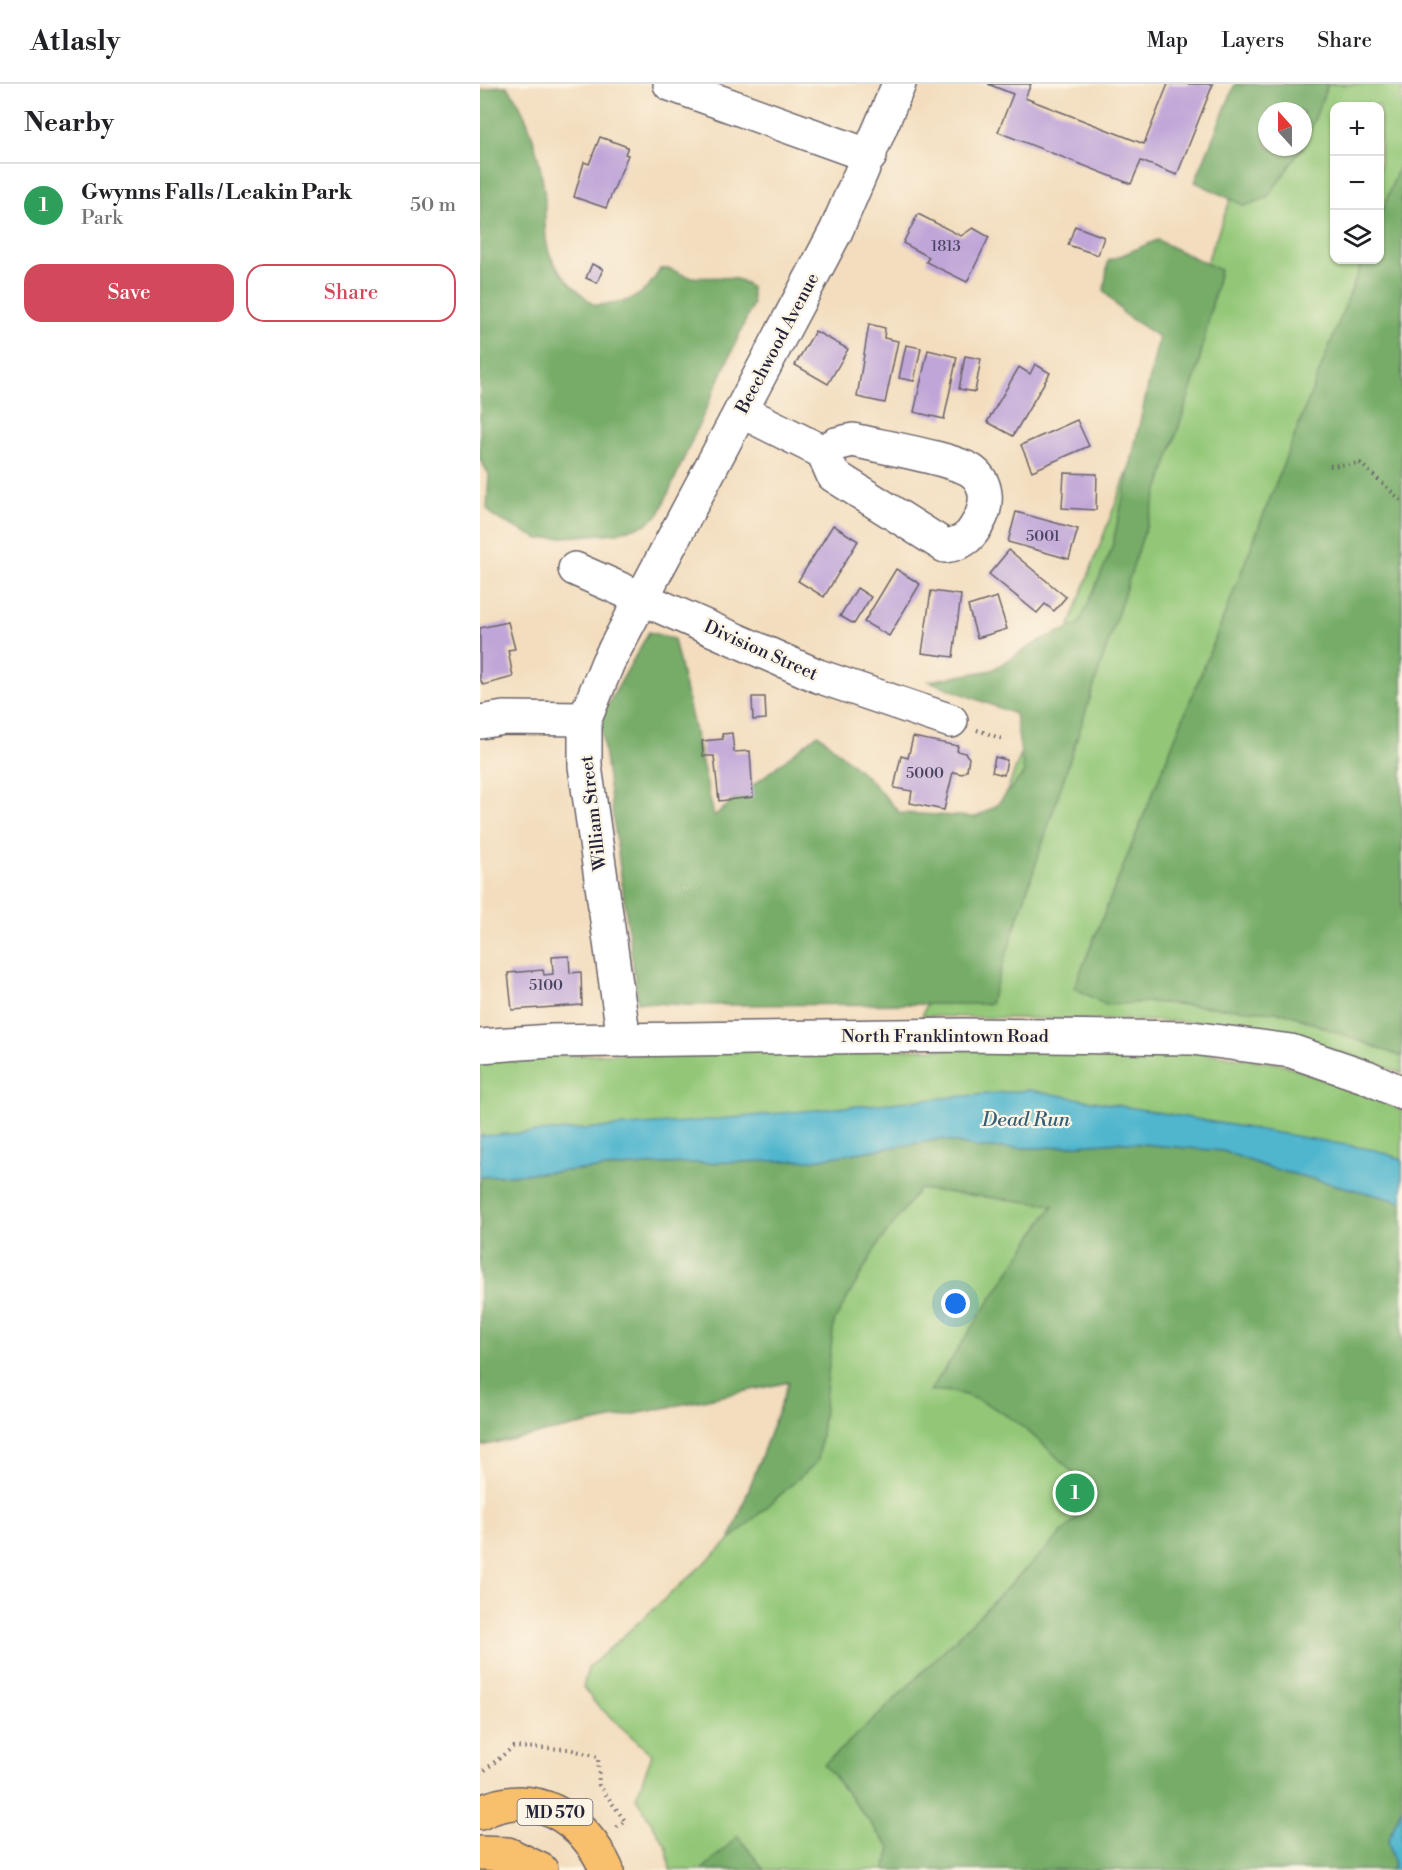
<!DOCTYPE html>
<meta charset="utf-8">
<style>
body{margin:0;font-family:"Libre Bodoni",serif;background:#f2f2f2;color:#202124}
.controls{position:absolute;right:18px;top:18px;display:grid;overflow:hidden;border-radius:12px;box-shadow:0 2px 4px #0004}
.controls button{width:54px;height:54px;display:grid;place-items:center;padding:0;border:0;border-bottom:2px solid #e0e0e0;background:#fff;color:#202124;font:30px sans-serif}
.compass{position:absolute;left:778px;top:18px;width:54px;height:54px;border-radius:50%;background:#fff;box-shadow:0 2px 4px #0004;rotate:339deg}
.you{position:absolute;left:476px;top:1220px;width:21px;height:21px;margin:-15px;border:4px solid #fff;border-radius:50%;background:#1a73e8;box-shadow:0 0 0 9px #1a73e833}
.badge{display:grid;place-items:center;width:39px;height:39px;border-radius:50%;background:#d1495b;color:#fff;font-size:20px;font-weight:700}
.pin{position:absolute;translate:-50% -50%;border:3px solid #fff;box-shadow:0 2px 6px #0006}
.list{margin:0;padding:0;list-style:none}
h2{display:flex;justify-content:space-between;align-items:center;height:78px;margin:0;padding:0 24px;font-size:26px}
h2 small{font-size:20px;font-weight:400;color:#757577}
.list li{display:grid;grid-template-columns:39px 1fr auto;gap:18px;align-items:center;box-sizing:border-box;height:84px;padding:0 24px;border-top:2px solid #e0e0e0}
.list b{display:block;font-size:22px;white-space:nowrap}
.list p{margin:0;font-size:20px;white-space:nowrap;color:#757577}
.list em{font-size:20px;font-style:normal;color:#757577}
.actions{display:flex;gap:12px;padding:18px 24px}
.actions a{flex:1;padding:14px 0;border:2px solid #d1495b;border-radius:18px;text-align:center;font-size:21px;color:#d1495b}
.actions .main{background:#d1495b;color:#fff}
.icon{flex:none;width:33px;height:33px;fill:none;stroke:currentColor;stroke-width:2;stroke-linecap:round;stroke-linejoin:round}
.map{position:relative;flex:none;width:922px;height:1786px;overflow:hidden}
header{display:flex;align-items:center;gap:36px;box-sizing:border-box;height:84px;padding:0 30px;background:#fff;border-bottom:2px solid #e0e0e0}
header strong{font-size:28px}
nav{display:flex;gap:33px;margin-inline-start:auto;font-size:21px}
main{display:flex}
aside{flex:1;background:#fff}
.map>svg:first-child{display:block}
</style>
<header>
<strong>Atlasly</strong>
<nav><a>Map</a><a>Layers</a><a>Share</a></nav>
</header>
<main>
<aside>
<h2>Nearby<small></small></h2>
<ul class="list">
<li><span class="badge" style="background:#2e9e5b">1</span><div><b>Gwynns Falls / Leakin Park</b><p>Park</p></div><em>50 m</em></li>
</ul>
<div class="actions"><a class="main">Save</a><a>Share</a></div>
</aside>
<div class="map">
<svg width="922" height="1786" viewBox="0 0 922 1786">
<rect width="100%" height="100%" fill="#fcf5e5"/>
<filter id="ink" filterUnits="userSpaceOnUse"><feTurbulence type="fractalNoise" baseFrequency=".0167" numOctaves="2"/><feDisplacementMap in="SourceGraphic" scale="12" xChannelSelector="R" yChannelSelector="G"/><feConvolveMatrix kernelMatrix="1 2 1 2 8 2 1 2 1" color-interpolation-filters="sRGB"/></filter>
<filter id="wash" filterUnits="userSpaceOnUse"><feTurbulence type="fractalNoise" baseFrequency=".008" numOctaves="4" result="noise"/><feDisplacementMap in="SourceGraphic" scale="24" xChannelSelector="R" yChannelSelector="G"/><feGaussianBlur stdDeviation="1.35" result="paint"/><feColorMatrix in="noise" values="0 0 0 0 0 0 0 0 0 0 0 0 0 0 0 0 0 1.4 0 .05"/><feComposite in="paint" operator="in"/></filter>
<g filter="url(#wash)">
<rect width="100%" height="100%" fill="#f3ddbe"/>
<!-- green -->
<g fill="#93c777" stroke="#5a7459" stroke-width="1.5" fill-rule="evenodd">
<path d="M794,0H922V989L797,947L718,938L442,932ZM854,22H900V176H854ZM787,27H823V63H787Z"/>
<polygon points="275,964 709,967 803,980 922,1026 922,1786 190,1786 187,1764 156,1714 172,1671 115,1619 103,1603 108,1584 250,1456 309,1298 0,1362 0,975"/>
</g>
<!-- forest -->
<g fill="#76ac68" stroke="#4c6752" stroke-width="1.5" fill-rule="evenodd">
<path d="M755,0H848L825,60L787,114L765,122L715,98ZM787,27H823V63H787Z"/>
<path d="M18,2H27C49,28 59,72 64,105C67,127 61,157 73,177C83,194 99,208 114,221C147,220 164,215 180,185C196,183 198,192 212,193C235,196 251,187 271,203L273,220L179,430L164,441L137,449L59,455L14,433L7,425L9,390L0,376V7Z"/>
<polygon points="922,74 922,973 806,929 669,918 626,921 594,904 737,550 883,176 900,176 900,133"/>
<polygon points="677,156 740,186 717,287 510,920 204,921 158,918 120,635 169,548 194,555 234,732 338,650 389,695 420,729 496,733 516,722 544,689 535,630 449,597 512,586 561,556 599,540 631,467 679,253 645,231 624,207 628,177"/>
<path d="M461,1055L498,1064H560L638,1058L743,1067L787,1083L922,1118V1723L908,1757L914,1781L911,1786H405L411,1765L344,1680L402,1628L588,1443L607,1422L613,1409C573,1369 511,1301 450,1307L573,1121L439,1105L397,1162L354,1238L338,1377L250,1456L309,1298L0,1362V1093L181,1080L334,1076Z"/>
<polygon points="258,1752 284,1786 222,1786"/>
</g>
<!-- water -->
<g fill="#50b6ce" stroke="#396c84" stroke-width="1.5">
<polygon points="549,1006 895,1066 922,1075 922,1118 787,1083 743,1067 638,1058 560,1064 498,1064 461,1055 334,1076 181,1080 0,1093 0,1052 206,1038"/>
<polygon points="922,1723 922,1786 911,1786 914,1781 908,1757"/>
</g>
<g id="blocks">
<!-- building -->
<g fill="#c0a6d8">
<polygon points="508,0 551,0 545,14 664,60 688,0 733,0 697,91 661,77 651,100 518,48 533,10"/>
<polygon points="120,53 148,63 145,70 148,71 126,124 94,113 104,78 109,80"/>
<polygon points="438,130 481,152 493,144 509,153 487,198 446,178 449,173 423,159"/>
<polygon points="595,142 624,153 618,171 588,161"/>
<polygon points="112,180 123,185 117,199 106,194"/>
<polygon points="389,240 405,244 404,254 418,257 405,319 377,313"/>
<polygon points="335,247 368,265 348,300 315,281"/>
<polygon points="426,261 441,264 434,297 419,294"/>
<polygon points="448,266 477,273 464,335 434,328"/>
<polygon points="485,272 501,275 495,308 479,305"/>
<polygon points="555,280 570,289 533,352 507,338 539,283 550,290"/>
<polygon points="597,336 609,362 552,387 541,361"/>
<polygon points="584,389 617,390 616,426 582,424"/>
<polygon points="536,428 598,445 589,475 528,458"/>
<polygon points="353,441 378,457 344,513 318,497"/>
<polygon points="529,466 586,513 574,527 565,520 557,529 509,490"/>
<polygon points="416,485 440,500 409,552 384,538"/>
<polygon points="377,504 391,513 374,540 360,532"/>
<polygon points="451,507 481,511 473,573 442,569"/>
<polygon points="517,513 527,545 497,554 488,522"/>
<polygon points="28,538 35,565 28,566 33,593 3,601 0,595 0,544"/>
<polygon points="272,613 285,613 286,635 273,636"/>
<polygon points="252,649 254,668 270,667 273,713 239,717 234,672 223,672 222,657 243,655 242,650"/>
<polygon points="433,653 478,662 477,667 485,669 489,674 487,686 482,690 473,688 464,726 430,719 432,707 414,704 421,672 428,674"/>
<polygon points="515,673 527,676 524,691 512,688"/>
<polygon points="89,872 90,889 101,888 102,921 32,926 28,889 63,886 64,891 73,890 72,873"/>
</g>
</g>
</g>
<g filter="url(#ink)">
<use href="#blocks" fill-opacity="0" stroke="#6b6369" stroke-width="1.5"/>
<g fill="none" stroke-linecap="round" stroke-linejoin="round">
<defs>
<g id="minor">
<polyline points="190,0 390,72"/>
<path d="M261,327L343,368L353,391L465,462C485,459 492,452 501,433C508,418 507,399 493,388C477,375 397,362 373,356L356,360L343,368"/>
<polyline points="95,485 338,592 471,637"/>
<polyline points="0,638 24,634 105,635"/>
<polyline points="144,956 105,682 105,635 128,578 356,147 419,0"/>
<polyline points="0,962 70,957 484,951 712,954 811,967 887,993 922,1009"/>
</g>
<g id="highway">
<path d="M0,1729C54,1701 104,1735 127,1786"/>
<polyline points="0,1769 28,1770 61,1786"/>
</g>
</defs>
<!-- minor casing -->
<use href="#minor" stroke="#6b6369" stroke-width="36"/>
<!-- highway casing -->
<use href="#highway" stroke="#6b6369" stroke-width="36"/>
<!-- path -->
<g stroke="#6b6369" stroke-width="4" stroke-dasharray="1.5 4.5" stroke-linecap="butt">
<polyline points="850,382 880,379 922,417"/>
<polyline points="497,646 523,655"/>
<polyline points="0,1690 33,1663 89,1665 118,1673 119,1701 145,1737 136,1744"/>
</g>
<!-- minor -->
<use href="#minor" stroke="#fff" stroke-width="33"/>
<!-- highway -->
<use href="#highway" stroke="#f8bf6c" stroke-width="33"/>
</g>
</g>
<g text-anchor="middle" stroke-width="4.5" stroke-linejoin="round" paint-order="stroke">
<!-- number labels -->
<g font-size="15" fill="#4a4362">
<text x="466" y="167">1813</text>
<text x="563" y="457">5001</text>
<text x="445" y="694">5000</text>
<text x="66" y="906">5100</text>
</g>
<!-- shield labels -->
<rect fill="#fcf5e5" stroke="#63616e" stroke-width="1.5" x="37.5" y="1715" width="75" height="26" rx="4.5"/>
<g font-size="16" font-weight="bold" fill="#22223b">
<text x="75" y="1734">MD 570</text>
</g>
<!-- street labels -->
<g font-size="18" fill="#22223b" stroke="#fcf5e5">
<text transform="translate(297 259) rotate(-62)" y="6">Beechwood Avenue</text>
<text transform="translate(281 566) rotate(24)" y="6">Division Street</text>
<text transform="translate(113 729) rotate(-97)" y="6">William Street</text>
<text x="465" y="958">North Franklintown Road</text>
</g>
<!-- water labels -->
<g font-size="20" font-style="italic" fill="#345d76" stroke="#fcf5e5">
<text x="546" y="1042">Dead Run</text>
</g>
</g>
</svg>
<div class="controls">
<button>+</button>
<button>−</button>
<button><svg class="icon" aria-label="layers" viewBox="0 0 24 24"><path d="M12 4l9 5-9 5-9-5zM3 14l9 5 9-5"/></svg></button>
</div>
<svg class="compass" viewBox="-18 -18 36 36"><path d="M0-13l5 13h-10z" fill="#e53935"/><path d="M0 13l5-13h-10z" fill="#757577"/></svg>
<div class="you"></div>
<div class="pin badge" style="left:595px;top:1409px;background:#2e9e5b">1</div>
</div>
</main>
